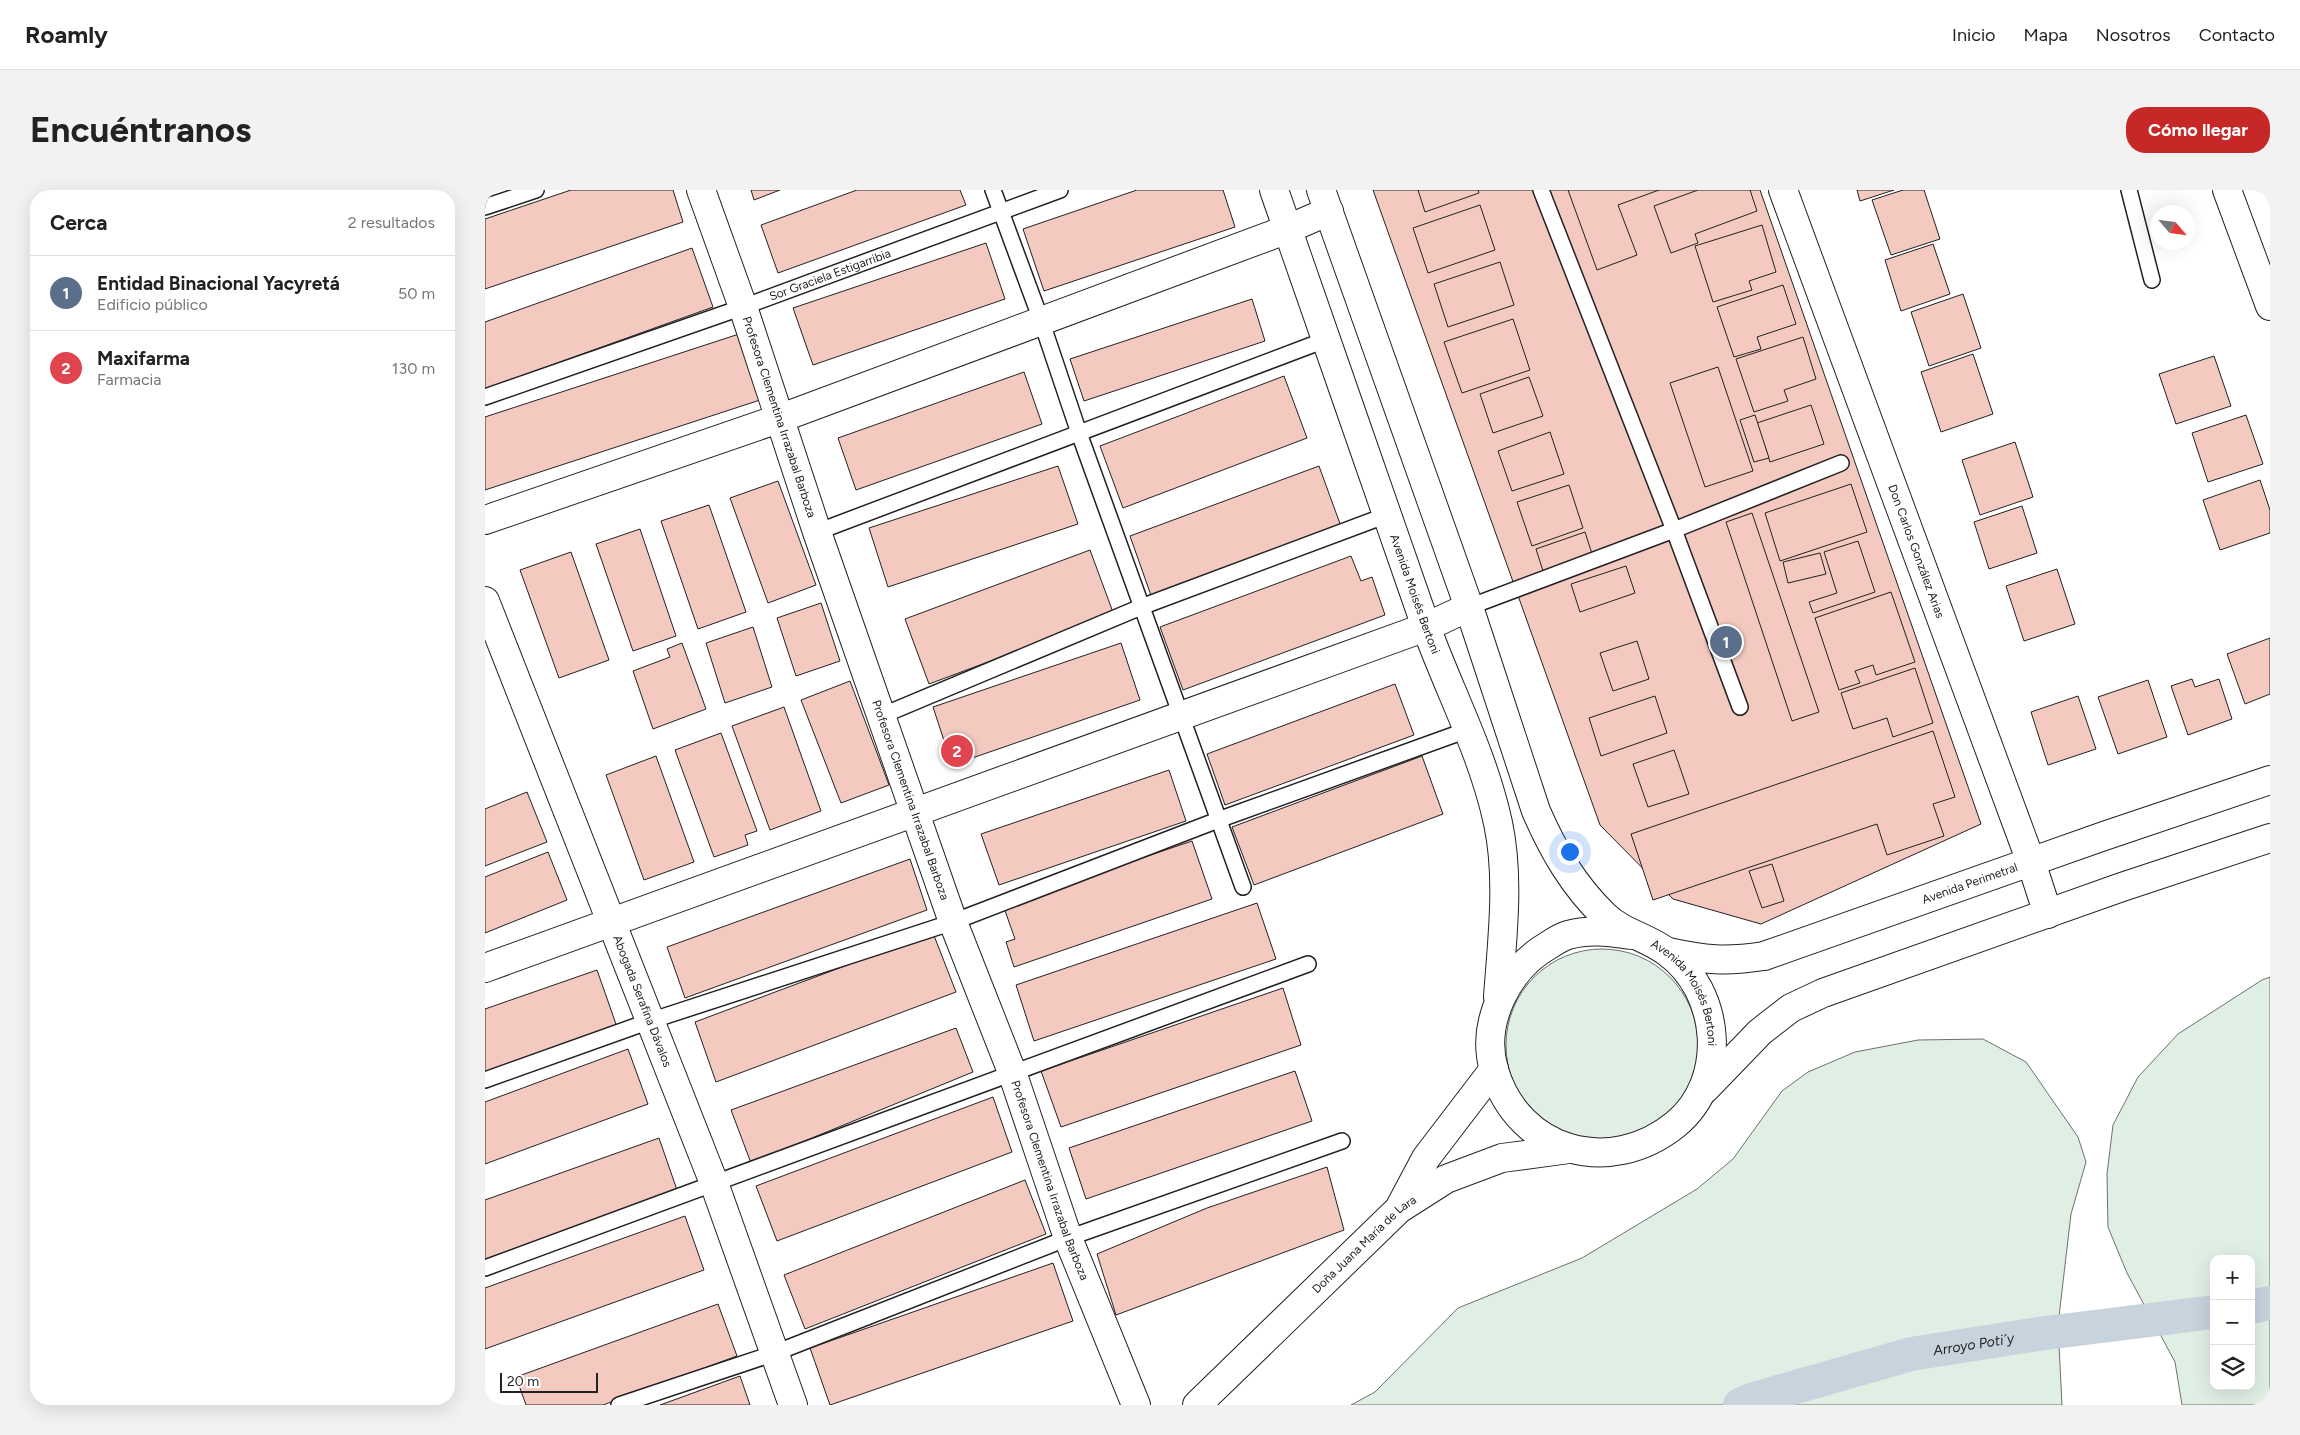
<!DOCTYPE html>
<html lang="es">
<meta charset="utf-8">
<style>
body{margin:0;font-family:Figtree,sans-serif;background:#f2f2f2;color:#222}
.controls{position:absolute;right:15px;bottom:15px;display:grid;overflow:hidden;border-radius:10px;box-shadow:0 5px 20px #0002}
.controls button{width:45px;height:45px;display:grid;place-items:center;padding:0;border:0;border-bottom:1px solid #e0e0e0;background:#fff;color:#222;font:25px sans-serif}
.compass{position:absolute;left:1665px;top:15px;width:45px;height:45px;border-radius:50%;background:#fff;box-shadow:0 5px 20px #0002;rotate:118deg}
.scale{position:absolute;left:15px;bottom:12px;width:98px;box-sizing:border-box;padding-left:5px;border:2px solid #222;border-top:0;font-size:14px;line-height:18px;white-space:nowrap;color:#222;-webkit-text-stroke:4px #fff;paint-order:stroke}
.you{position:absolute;left:1084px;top:661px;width:18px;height:18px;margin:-12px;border:4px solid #fff;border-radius:50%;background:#1a73e8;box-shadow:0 0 0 8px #1a73e833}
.badge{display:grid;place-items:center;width:32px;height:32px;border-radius:50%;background:#c62828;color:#fff;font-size:16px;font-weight:700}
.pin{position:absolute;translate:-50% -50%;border:2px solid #fff;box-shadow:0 1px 5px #0006}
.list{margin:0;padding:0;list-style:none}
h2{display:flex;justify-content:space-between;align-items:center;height:65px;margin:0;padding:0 20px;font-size:21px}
h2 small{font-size:16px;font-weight:400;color:#767676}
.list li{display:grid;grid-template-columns:32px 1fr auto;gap:15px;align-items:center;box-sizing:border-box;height:75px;padding:0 20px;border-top:1px solid #e0e0e0}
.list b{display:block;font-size:19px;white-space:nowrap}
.list p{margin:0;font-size:16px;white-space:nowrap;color:#767676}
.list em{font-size:16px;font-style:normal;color:#767676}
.icon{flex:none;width:28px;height:28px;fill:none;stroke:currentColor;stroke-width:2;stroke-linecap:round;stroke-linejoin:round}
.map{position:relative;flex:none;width:1785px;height:1215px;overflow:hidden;border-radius:20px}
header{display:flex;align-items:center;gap:30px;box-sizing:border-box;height:70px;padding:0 25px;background:#fff;border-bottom:1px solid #e0e0e0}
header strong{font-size:24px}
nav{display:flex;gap:28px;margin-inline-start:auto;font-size:18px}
.intro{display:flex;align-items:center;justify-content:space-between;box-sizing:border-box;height:120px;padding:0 30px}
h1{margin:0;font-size:35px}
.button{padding:12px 22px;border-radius:20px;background:#c62828;color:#fff;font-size:18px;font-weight:700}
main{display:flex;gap:30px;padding:0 30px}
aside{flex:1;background:#fff;border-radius:20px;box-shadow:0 5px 20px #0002}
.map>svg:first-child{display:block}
</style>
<header>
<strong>Roamly</strong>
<nav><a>Inicio</a><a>Mapa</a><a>Nosotros</a><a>Contacto</a></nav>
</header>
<div class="intro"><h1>Encuéntranos</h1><a class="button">Cómo llegar</a></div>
<main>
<aside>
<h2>Cerca<small>2 resultados</small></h2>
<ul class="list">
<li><span class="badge" style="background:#5c6f8a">1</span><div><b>Entidad Binacional Yacyretá</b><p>Edificio público</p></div><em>50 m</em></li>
<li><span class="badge" style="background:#e0444e">2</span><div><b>Maxifarma</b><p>Farmacia</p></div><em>130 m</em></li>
</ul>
</aside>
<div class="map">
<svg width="1785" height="1215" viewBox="0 0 1785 1215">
<rect width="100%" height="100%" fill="#fff"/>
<!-- green -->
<g fill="#e0efe3" stroke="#6f6f6f" fill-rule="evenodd">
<circle cx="1117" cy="855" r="96"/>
<path d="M1785,787V1215H1697L1690,1172L1642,1083L1623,1037L1622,984L1628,935L1653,887L1693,844L1777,790ZM1729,1069H1766V1196H1729Z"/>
<polygon points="1498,849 1541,872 1593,947 1601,972 1586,1024 1573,1135 1577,1215 866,1215 890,1202 973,1118 1097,1068 1212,999 1248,969 1297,901 1323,882 1370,862 1433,850"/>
</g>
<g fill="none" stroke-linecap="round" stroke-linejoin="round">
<!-- canal -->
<g stroke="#c7d3dd" stroke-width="34">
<polyline points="1766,1117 1785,1113"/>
<path id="s1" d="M1255,1215L1269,1209L1426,1164L1553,1144L1729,1122"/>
</g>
</g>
<!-- building -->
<g fill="#f3c9c0" stroke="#222">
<polygon points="86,0 188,0 198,32 0,99 0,29"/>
<polygon points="266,0 295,0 269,10"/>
<polygon points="372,0 475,0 481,15 293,83 276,35"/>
<polygon points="652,0 738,0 750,37 559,101 538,39"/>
<polygon points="888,0 1275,0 1496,634 1276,734 1188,709 1115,635"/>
<polygon points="933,0 993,0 994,3 940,22"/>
<polygon points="1083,0 1174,0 1133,15 1152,65 1112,80"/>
<polygon points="1213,0 1265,0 1272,21 1210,44 1213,53 1186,63 1169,16"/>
<polygon points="1372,0 1409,0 1375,11"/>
<polygon points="1418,0 1439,0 1455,49 1406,65 1387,10"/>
<polygon points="995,15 1010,60 943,83 928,38"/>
<polygon points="1277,35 1291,82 1264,91 1267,100 1228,112 1210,56"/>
<polygon points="501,53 520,109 328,175 308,118"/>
<polygon points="1448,54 1465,104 1416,121 1400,70"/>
<polygon points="207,58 228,117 0,199 0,132"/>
<polygon points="1015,72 1029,115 963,137 949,94"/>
<polygon points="1298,95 1311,134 1272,147 1276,159 1249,167 1232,117"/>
<polygon points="1478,104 1496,158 1444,176 1426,122"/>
<polygon points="767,109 780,151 599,211 585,169"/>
<polygon points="1028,129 1045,180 977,203 959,152"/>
<polygon points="254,144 275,210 0,300 0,227"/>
<polygon points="1318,147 1331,189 1299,200 1303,211 1269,222 1251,169"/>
<polygon points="1488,164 1508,224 1456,242 1436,182"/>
<polygon points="1729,166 1746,216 1691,234 1674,184"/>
<polygon points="1233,177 1268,281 1220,297 1185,193"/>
<polygon points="539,182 557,234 371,300 353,248"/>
<polygon points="799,186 822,248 638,318 615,256"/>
<polygon points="1044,187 1058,226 1008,243 995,204"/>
<polygon points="1326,215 1339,254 1285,272 1272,233"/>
<polygon points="1270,225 1284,268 1269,272 1255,230"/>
<polygon points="1761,225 1778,274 1723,292 1707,243"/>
<polygon points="1065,242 1079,284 1027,301 1013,261"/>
<polygon points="1530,252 1548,307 1495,325 1477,270"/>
<polygon points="573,276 593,334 403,397 384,338"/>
<polygon points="834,276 858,342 668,411 645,346"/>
<polygon points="1775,290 1785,320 1785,343 1735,360 1718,310"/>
<polygon points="293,291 331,395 283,413 245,308"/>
<polygon points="1366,294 1382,342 1295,371 1280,323"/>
<polygon points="1084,295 1098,338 1047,356 1032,312"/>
<polygon points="224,315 261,422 213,439 176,331"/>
<polygon points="1537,316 1552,363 1504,379 1489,332"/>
<polygon points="1267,323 1334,522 1307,531 1241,332"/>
<polygon points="155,339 191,446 148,461 111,354"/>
<polygon points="1100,342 1108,367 1059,384 1051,359"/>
<polygon points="1373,351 1390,402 1328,423 1324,412 1352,403 1339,362"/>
<polygon points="605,360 629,425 444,494 420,429"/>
<polygon points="86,362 124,470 74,488 35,380"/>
<polygon points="1335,363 1341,384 1303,393 1298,372"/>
<polygon points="866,366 876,391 887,387 900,425 698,500 675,437"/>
<polygon points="1141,376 1150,403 1095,422 1086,394"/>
<polygon points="1572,379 1590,434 1539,451 1521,396"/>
<polygon points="1406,402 1430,472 1391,485 1388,475 1370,481 1375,493 1354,500 1330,428"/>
<polygon points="336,413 355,471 311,486 292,428"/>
<polygon points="268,437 287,497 240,513 221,453"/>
<polygon points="1785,448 1785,504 1760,514 1742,464"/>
<polygon points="1152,451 1164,489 1128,501 1115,463"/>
<polygon points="197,453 221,519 168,539 148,481 185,467 182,459"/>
<polygon points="636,453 655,510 467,575 448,517"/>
<polygon points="1430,478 1448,533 1408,547 1402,528 1368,539 1356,503"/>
<polygon points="1707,489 1710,497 1734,489 1747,529 1703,545 1686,496"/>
<polygon points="1663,490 1682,547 1633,564 1613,507"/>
<polygon points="365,491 404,595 356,613 316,510"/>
<polygon points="910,494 929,545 740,615 722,564"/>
<polygon points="1170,506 1182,543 1116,566 1104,528"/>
<polygon points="1593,506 1611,559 1563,575 1546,522"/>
<polygon points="299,517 336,621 285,640 247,536"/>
<polygon points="1448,541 1470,607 1448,614 1459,646 1402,665 1392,634 1168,710 1146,644"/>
<polygon points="236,543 272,641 260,645 263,655 229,667 190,560"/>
<polygon points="1189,560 1204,604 1163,617 1148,574"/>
<polygon points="171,566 209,672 159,690 121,585"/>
<polygon points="937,566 958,624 769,695 747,637"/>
<polygon points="684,580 701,631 514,695 496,644"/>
<polygon points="42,602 62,652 0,676 0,619"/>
<polygon points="707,651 727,709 529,777 521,752 530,749 518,715"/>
<polygon points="63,662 82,710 0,743 0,687"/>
<polygon points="425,669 442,720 200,808 182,757"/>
<polygon points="1287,674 1299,711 1277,718 1264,681"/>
<polygon points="772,713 791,769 549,851 531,795"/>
<polygon points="448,743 471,802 231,892 210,832"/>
<polygon points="112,780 132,837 0,883 0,819"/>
<polygon points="798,798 816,855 576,937 556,881"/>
<polygon points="471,838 488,882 266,973 246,920"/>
<polygon points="143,859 163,914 0,974 0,912"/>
<polygon points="810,881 827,931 601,1009 584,958"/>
<polygon points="508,907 527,962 292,1051 271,996"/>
<polygon points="174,948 192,1000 0,1069 0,1010"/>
<polygon points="842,977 859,1040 631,1125 612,1064 722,1018"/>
<polygon points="540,990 561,1044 320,1139 299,1085"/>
<polygon points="200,1026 219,1080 0,1159 0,1098"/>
<polygon points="568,1073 588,1131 345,1215 325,1158"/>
<polygon points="233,1114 252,1166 118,1215 41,1215 31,1187"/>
<polygon points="255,1186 265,1215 175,1215"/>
</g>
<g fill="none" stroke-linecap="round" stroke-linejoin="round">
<defs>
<g id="service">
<polyline points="508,0 556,130 594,243 758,697"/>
<polyline points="1056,0 1189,340 1255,517"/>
<polyline points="1644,0 1667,90"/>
<polyline points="0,17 51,0"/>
<path id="s2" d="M0,207L258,117L575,0"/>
<polyline points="332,342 840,150"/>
<polyline points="984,417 1189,340 1356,273"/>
<polyline points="396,526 656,417 902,325"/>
<polyline points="0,890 165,831 468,732 733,630 985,539"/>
<polyline points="0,1078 823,774"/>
<polyline points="134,1215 290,1163 583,1048 857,951"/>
</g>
<g id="minor">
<path id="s3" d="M216,0L258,117L332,342L468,732L527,882L583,1048L651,1215"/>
<path id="s4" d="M1298,0L1546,672L1563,724"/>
<polyline points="1742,0 1785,116"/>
<polyline points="0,330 296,228 803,39 844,21"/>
<path id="s5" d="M0,411L229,993L308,1215"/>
<polyline points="0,778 941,437 984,417"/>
<polyline points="916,1015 941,968 1009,879"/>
<path id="s6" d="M712,1215L914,1019L961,989L1017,968L1084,959"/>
</g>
<g id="primary">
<path id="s7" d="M789,0C840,145 889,289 940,434C964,501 998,563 1013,633C1025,689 1017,750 1013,807"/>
<path id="s8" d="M836,0L984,417L1051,621C1068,660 1088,695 1119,725C1137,743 1162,747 1182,762C1236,801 1244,890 1191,934C1125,988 1033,962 1009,880C995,832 1023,778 1064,755C1070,751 1076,747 1083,745C1105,739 1124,742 1147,745"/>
<path id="s9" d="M1183,762C1220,770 1240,772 1279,766L1619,646L1785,590"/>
<polyline points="1220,899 1275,842 1306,818 1338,803 1637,697 1785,648"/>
</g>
</defs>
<!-- service casing -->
<use href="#service" stroke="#222" stroke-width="18"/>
<!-- minor casing -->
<use href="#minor" stroke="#222" stroke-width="30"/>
<!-- primary casing -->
<use href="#primary" stroke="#222" stroke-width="30"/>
<!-- service -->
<use href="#service" stroke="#fff" stroke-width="15"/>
<!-- minor -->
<use href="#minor" stroke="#fff" stroke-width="28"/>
<!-- primary -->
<use href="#primary" stroke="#fff" stroke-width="28"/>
</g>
<g text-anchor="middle" stroke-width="4" stroke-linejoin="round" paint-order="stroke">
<!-- street labels -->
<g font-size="12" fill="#222" stroke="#fff">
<text dy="4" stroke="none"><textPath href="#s2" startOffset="366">Sor Graciela Estigarribia</textPath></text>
<text dy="4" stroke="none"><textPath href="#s3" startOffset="240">Profesora Clementina Irrazabal Barboza</textPath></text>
<text dy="4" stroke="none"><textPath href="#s4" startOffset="385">Don Carlos González Arias</textPath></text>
<text dy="4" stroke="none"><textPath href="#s7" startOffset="428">Avenida Moisés Bertoni</textPath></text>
<text dy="4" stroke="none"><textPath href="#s3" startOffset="645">Profesora Clementina Irrazabal Barboza</textPath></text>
<text dy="4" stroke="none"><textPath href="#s9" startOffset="315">Avenida Perimetral</textPath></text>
<text dy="4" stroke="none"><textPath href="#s8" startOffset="901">Avenida Moisés Bertoni</textPath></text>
<text dy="4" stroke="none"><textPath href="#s5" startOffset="430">Abogada Serafina Dávalos</textPath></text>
<text dy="4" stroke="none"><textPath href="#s3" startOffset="1050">Profesora Clementina Irrazabal Barboza</textPath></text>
<text dy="4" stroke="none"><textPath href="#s6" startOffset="232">Doña Juana María de Lara</textPath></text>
</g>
<!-- water labels -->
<g font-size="14" font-style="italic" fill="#222" stroke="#fff">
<text dy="5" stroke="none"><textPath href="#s1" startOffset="242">Arroyo Poti´y</textPath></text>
</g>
</g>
</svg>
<div class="controls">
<button>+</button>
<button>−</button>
<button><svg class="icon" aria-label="layers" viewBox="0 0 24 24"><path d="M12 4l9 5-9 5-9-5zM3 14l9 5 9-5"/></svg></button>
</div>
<svg class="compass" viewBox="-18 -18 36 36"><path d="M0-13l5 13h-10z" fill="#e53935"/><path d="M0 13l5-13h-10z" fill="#767676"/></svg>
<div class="scale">20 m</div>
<div class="you"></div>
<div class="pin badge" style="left:1241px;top:452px;background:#5c6f8a">1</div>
<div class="pin badge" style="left:472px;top:561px;background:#e0444e">2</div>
</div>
</main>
